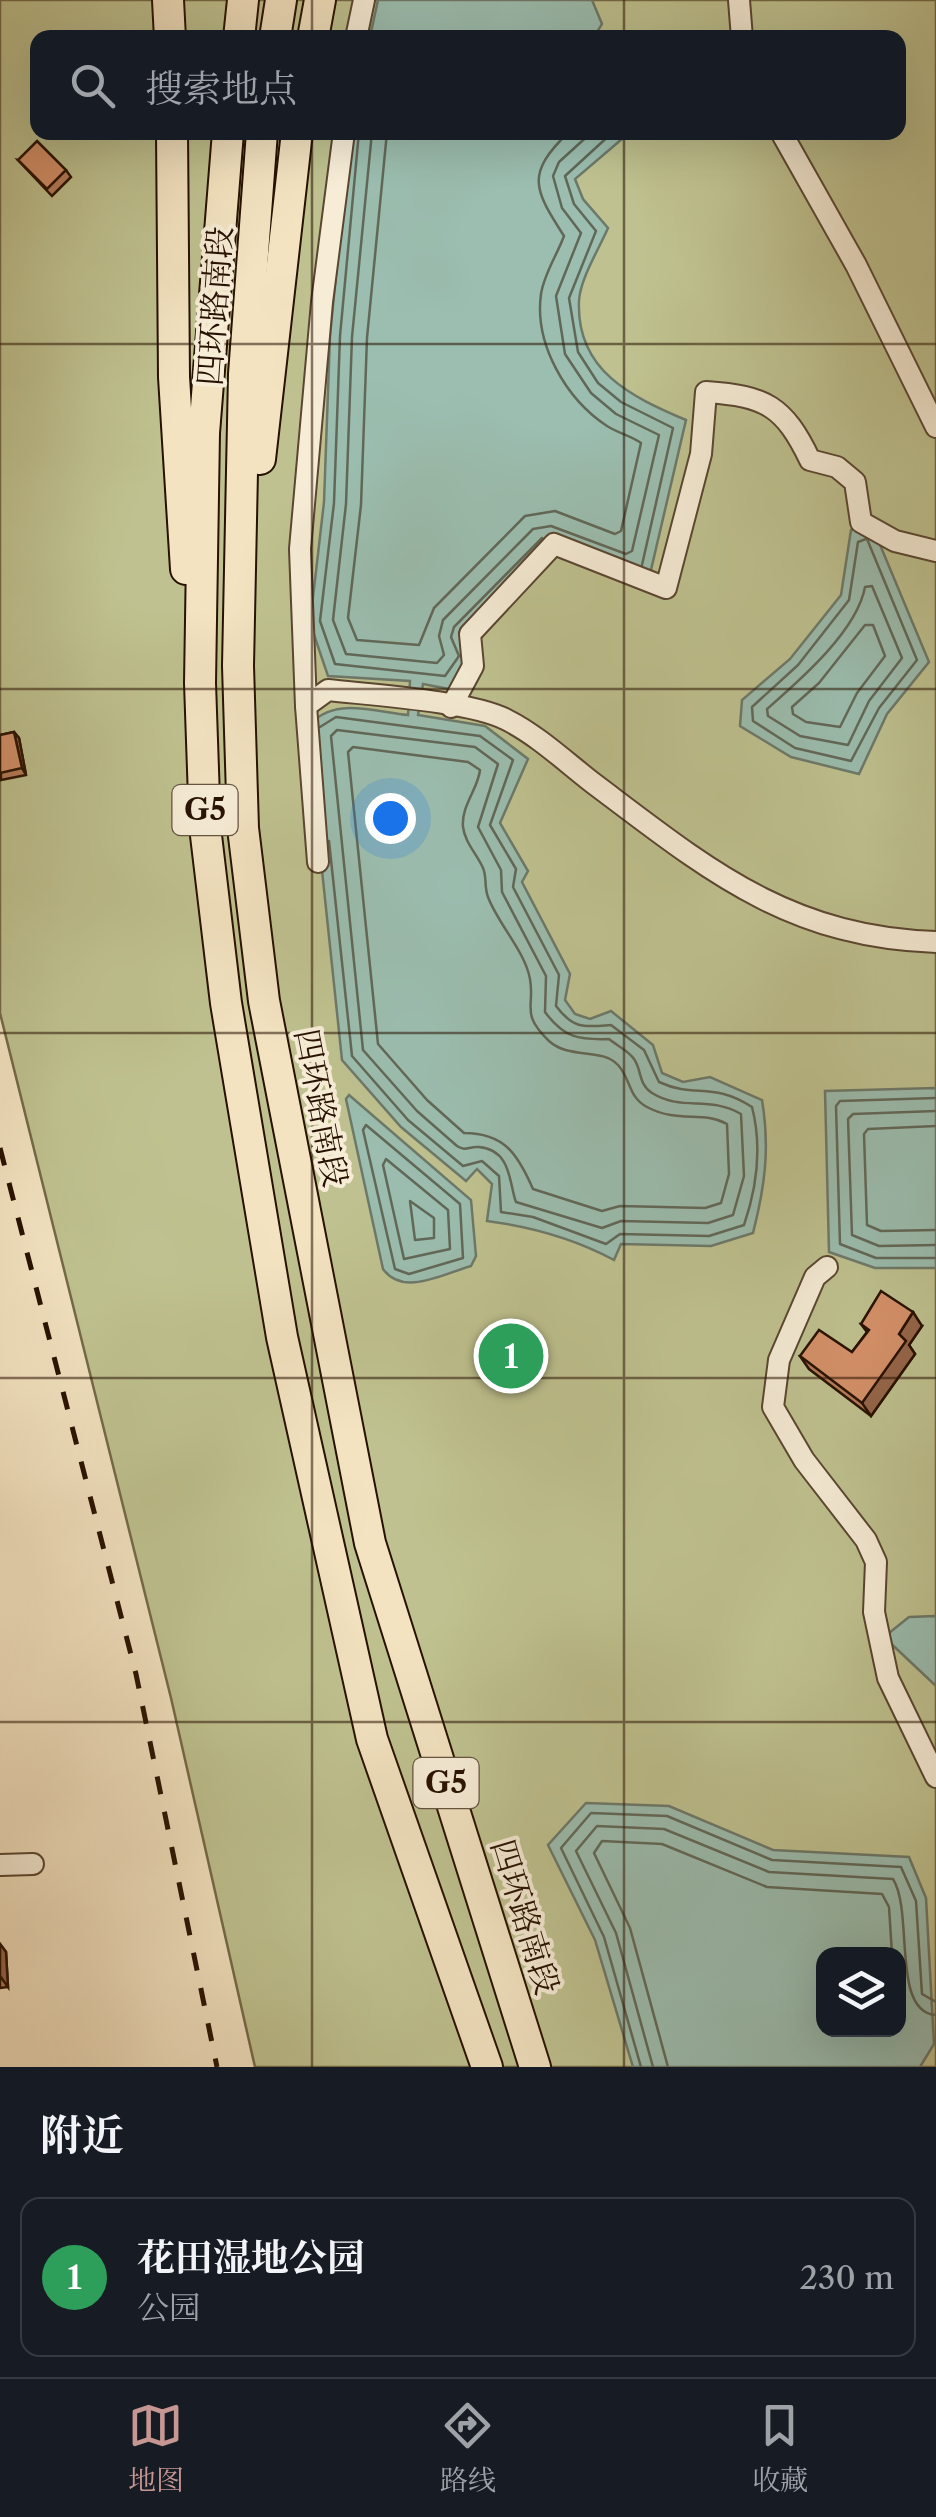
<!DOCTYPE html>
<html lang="zh">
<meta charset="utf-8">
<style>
body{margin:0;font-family:"Libre Caslon Text","Noto Serif SC",serif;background:#242831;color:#f1f3f6}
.controls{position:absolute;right:30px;bottom:30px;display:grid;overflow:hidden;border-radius:20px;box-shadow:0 10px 40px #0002}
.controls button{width:90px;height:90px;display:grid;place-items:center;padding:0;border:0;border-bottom:2px solid #363941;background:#171b24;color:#f1f3f6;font:50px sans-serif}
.you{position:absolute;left:390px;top:818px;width:35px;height:35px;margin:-25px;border:8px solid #fff;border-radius:50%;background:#1a73e8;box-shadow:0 0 0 15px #1a73e833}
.badge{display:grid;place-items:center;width:65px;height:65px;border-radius:50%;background:#c59692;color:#fff;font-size:32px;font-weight:700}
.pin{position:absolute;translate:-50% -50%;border:5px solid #fff;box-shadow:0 2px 10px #0006}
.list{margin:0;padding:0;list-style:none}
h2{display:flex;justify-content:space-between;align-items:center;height:130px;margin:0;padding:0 40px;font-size:42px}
h2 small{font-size:32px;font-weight:400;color:#9ea1a6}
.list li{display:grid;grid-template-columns:65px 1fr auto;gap:30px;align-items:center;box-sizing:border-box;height:160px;margin:0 20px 20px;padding:0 20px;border:2px solid #363941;border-radius:20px}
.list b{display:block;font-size:38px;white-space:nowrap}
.list p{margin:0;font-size:32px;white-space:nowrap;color:#9ea1a6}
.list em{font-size:32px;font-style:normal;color:#9ea1a6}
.icon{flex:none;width:55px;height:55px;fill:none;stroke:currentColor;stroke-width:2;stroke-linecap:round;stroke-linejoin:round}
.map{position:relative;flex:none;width:936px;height:2067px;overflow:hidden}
.search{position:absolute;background:#171b24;box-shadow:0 10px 40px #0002;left:30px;right:30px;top:30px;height:110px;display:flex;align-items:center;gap:25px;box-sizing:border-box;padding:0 35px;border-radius:20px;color:#9ea1a6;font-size:38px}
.sheet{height:310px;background:#171b24}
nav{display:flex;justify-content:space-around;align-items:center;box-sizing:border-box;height:140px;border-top:2px solid #363941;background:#171b24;font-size:28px;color:#9ea1a6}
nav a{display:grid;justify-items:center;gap:5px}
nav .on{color:#c59692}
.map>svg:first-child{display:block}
</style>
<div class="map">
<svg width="936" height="2067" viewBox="0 0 936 2067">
<rect width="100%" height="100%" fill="#f3e3c1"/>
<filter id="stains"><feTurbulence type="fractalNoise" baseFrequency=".002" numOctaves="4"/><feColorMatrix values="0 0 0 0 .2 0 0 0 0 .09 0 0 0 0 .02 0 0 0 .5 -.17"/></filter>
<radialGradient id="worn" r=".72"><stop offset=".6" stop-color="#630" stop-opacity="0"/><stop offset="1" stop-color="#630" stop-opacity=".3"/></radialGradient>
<!-- green -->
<path fill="#bfc290" stroke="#736a48" stroke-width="2.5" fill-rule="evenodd" d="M0,0H936V2067H255L171,1698L0,1013ZM38,38H898V132H38ZM824,1954H898V2030H824Z"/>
<!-- water -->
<g fill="#9bbeb0" stroke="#6d796a" stroke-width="2.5" fill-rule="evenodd">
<polygon points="378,0 592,0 602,24 594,37 370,37"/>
<path d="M350,133H629L575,179L583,199L608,228C599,249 580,279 579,301C576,371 632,397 686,420L647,587L545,547L461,634L471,657L449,689L423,684L418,715L485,726L528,759L500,823L528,871L522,882L570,974L565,1000L575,1014L590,1019L611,1011L653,1045L662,1073L683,1082L710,1077L762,1100C770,1148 765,1186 753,1233L711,1246L621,1244L614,1260C573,1238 533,1227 487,1221L492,1184L477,1169L466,1181L401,1127L342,1060L307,728C331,696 371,711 408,715L410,681L328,676L310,623L324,502L330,336Z"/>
<polygon points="873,528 929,662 887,714 859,774 791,757 740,726 742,700 790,659 841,595 851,530"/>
<polygon points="936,1088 936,1268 875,1268 829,1252 825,1091"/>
<path d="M349,1095L471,1200L476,1256L471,1266C443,1274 403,1297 383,1269L346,1099Z"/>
<polygon points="936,1616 936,1686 884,1637 909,1617"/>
<path d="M586,1803L669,1806L773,1850L909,1857L926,1898L934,2044L920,2067H633L595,1940L548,1845ZM824,1954H898V2030H824Z"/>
</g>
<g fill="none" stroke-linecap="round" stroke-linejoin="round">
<!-- shore -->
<g stroke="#616858" stroke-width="2.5">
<polyline points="359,132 340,336 334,503 320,621 335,664 445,676 459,656 451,637 454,627 542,538"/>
<polyline points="372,132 352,337 346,504 333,620 346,654 437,663 444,655 439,636 443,620 533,529 551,526 626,554 632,551 659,435 616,414 591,393 565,354 556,296 581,233 562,208 553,176 559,162 592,132"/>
<path d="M387,132L367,338L361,505L348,618L357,640L419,645L434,608L525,516L555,511L615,534L621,531L641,443C631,436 618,433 607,426C566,399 534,344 541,294C544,274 557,255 564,236C534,189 525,174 569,132"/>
<polyline points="613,132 565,176 574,204 596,231 569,298 578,352 598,383 621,402 673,428 642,565"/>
<polyline points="866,539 858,542 849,600 798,665 752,707 753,721 795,748 851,761 879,708 917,660 867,539"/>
<path d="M872,586L902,658L869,701L848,745L800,736L768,716L767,709C800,680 857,631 865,587Z"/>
<polygon points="865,625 873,625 885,656 857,693 840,727 806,722 793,714 792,707 819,683"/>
<path d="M320,727L336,717L480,736L513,760L490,825L516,869L513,887L559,975L556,1006C574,1030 585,1027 611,1025L644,1050L659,1082C696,1099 711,1081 752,1107C762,1146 757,1187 744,1225L709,1236L620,1234L606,1244L533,1217L501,1212L499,1176L482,1161L463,1166L408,1120L352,1056L329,841"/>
<path d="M337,730L475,747L498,764L478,827L501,870L502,892L546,976L545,1012C564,1038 579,1040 609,1039C616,1045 629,1051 634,1059C642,1070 638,1084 652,1093C683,1112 708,1095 741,1114L744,1176L733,1215L708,1223L621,1221L602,1228L516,1202C509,1184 512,1150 479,1147C468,1146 467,1152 457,1146L417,1111L363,1050L331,736Z"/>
<path d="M353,747L468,762L480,770C478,789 461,806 463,827C465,843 477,854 483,868C487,877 484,887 488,897C498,924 525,951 530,979C535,1007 520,1013 549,1041C570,1060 601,1047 618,1065C631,1079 628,1097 647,1107C679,1124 702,1110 727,1124L729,1174L721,1203L705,1208L620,1206L602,1211L533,1189C518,1155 505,1133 464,1133L427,1100L378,1044L348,752Z"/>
<polyline points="936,1098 840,1101 836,1106 840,1244 876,1258 936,1258"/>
<polyline points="936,1111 853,1114 848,1119 852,1235 879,1246 936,1245"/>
<polygon points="366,1125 460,1204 463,1258 409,1274 395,1269 363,1130"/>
<polyline points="936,1126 868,1129 864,1134 867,1225 881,1231 936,1230"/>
<polygon points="386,1159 448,1210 450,1249 404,1259 383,1165"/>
<polygon points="410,1201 434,1218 434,1238 415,1240"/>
<polyline points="641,2067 604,1937 561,1848 591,1813 667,1816 772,1860 901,1867 916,1901 922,1994 936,2002"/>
<path d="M653,2067L616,1933L576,1851L597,1826L664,1829L769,1872L893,1879C914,1913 891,2012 936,2015"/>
<polyline points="668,2067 630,1928 594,1853 602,1841 662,1844 767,1887 882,1894 889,1907 892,1954"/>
</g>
<defs>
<g id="minor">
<polyline points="739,0 742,38"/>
<polyline points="356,38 364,0"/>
<polyline points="781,132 856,265 936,427"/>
<polyline points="306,706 300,549 322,302 344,132"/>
<path d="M451,707L473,666L470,634L554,544L666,588L701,454L706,392C766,396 784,406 810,460L837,467L855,482L861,522L895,541L936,551"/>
<path d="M318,862L306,706L328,690C372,695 471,701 507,720C537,735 566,762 593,783C706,868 787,937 936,942"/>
<polyline points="827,1267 815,1277 779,1360 773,1407 804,1460 866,1540 876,1562 874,1612 888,1678 936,1777"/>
<polyline points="0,1865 33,1864"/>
</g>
<g id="highway">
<polyline points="168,0 170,38"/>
<polyline points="239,38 243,0"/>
<polyline points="275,38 281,0"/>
<polyline points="313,38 320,0"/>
<polyline points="172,132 174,377 186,569"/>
<polyline points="228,132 204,433 200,683 205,827 226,1003 282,1337 372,1739 487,2067"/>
<polyline points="262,132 244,374 238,666 243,828 264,1001 370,1543 535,2067"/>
<polyline points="260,459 297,132"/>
</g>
</defs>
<!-- minor casing -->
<use href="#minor" stroke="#5a4631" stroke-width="24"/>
<!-- highway casing -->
<use href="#highway" stroke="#271101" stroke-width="34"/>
<!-- minor -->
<use href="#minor" stroke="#f7edd7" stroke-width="20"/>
<!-- highway -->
<use href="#highway" stroke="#f3e3c1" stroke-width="30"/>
<!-- rail -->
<polyline stroke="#271101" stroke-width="5" stroke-dasharray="18 18" stroke-linecap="butt" points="0,1148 136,1674 217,2067"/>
</g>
<!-- wall -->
<g fill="#b77d5b" stroke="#271101" stroke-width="2.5">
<polygon points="18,160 66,170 71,177 52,196"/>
<polygon points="14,732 19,738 26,775 1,780 0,735"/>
<polygon points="861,1324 922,1326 909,1345 915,1354 871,1416 809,1369 800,1356 852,1352 867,1332"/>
<polygon points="0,1944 6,1952 8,1987 0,1988"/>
</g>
<!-- shaded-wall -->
<g fill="#95664a" stroke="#271101" stroke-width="2.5">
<polygon points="14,732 19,738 26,775 22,768"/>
<polygon points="913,1312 922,1326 909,1345 915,1354 871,1416 862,1403 899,1334"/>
<polygon points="0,1944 6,1952 8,1987 0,1976"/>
</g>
<!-- building -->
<g fill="#d5916a" stroke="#271101" stroke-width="2.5">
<polygon points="37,141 66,170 47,189 18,160"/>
<polygon points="14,732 22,768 0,773 0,735"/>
<polygon points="881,1291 913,1312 899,1334 906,1341 862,1403 800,1356 819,1330 852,1352 869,1330 861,1324"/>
</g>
<!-- grid -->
<path fill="none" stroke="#271101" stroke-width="2.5" stroke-opacity="0.55" d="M312,0V38M624,0V38M312,132V2067M624,132V2067M0,344H936M0,689H936M0,1033H936M0,1378H936M0,1722H936"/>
<g text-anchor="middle" stroke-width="8" stroke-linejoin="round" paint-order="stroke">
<!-- shield labels -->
<g fill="#f7edd7" stroke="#655341" stroke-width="2.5">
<rect x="172.5" y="785" width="65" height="50" rx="8"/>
<rect x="413.5" y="1758" width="65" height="50" rx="8"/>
</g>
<g font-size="30" font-weight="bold" fill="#271101">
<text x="205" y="820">G5</text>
<text x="446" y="1793">G5</text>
</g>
<!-- street labels -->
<g font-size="32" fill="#271101" stroke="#f7edd7">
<text transform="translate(215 306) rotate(-86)" y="11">四环路南段</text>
<text transform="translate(321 1108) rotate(79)" y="11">四环路南段</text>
<text transform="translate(525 1917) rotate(73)" y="11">四环路南段</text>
</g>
</g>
<rect width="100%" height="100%" filter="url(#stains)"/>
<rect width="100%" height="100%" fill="url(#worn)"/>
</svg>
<div class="controls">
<button><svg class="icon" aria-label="layers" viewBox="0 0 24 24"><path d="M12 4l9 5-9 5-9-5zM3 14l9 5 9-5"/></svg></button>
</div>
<div class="you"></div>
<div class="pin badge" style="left:511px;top:1356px;background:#2e9e5b">1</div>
<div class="search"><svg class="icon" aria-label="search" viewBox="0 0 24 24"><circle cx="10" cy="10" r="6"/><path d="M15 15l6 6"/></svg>搜索地点</div>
</div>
<section class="sheet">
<h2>附近<small></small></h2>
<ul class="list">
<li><span class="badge" style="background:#2e9e5b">1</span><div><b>花田湿地公园</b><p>公园</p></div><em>230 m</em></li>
</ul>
</section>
<nav>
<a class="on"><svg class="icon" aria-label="map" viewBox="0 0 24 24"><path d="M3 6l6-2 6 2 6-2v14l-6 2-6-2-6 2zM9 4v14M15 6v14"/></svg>地图</a>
<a><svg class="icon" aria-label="directions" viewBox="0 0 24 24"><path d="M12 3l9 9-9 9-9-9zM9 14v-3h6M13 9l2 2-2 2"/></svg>路线</a>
<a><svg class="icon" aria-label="saved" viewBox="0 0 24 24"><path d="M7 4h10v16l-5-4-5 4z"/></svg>收藏</a>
</nav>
